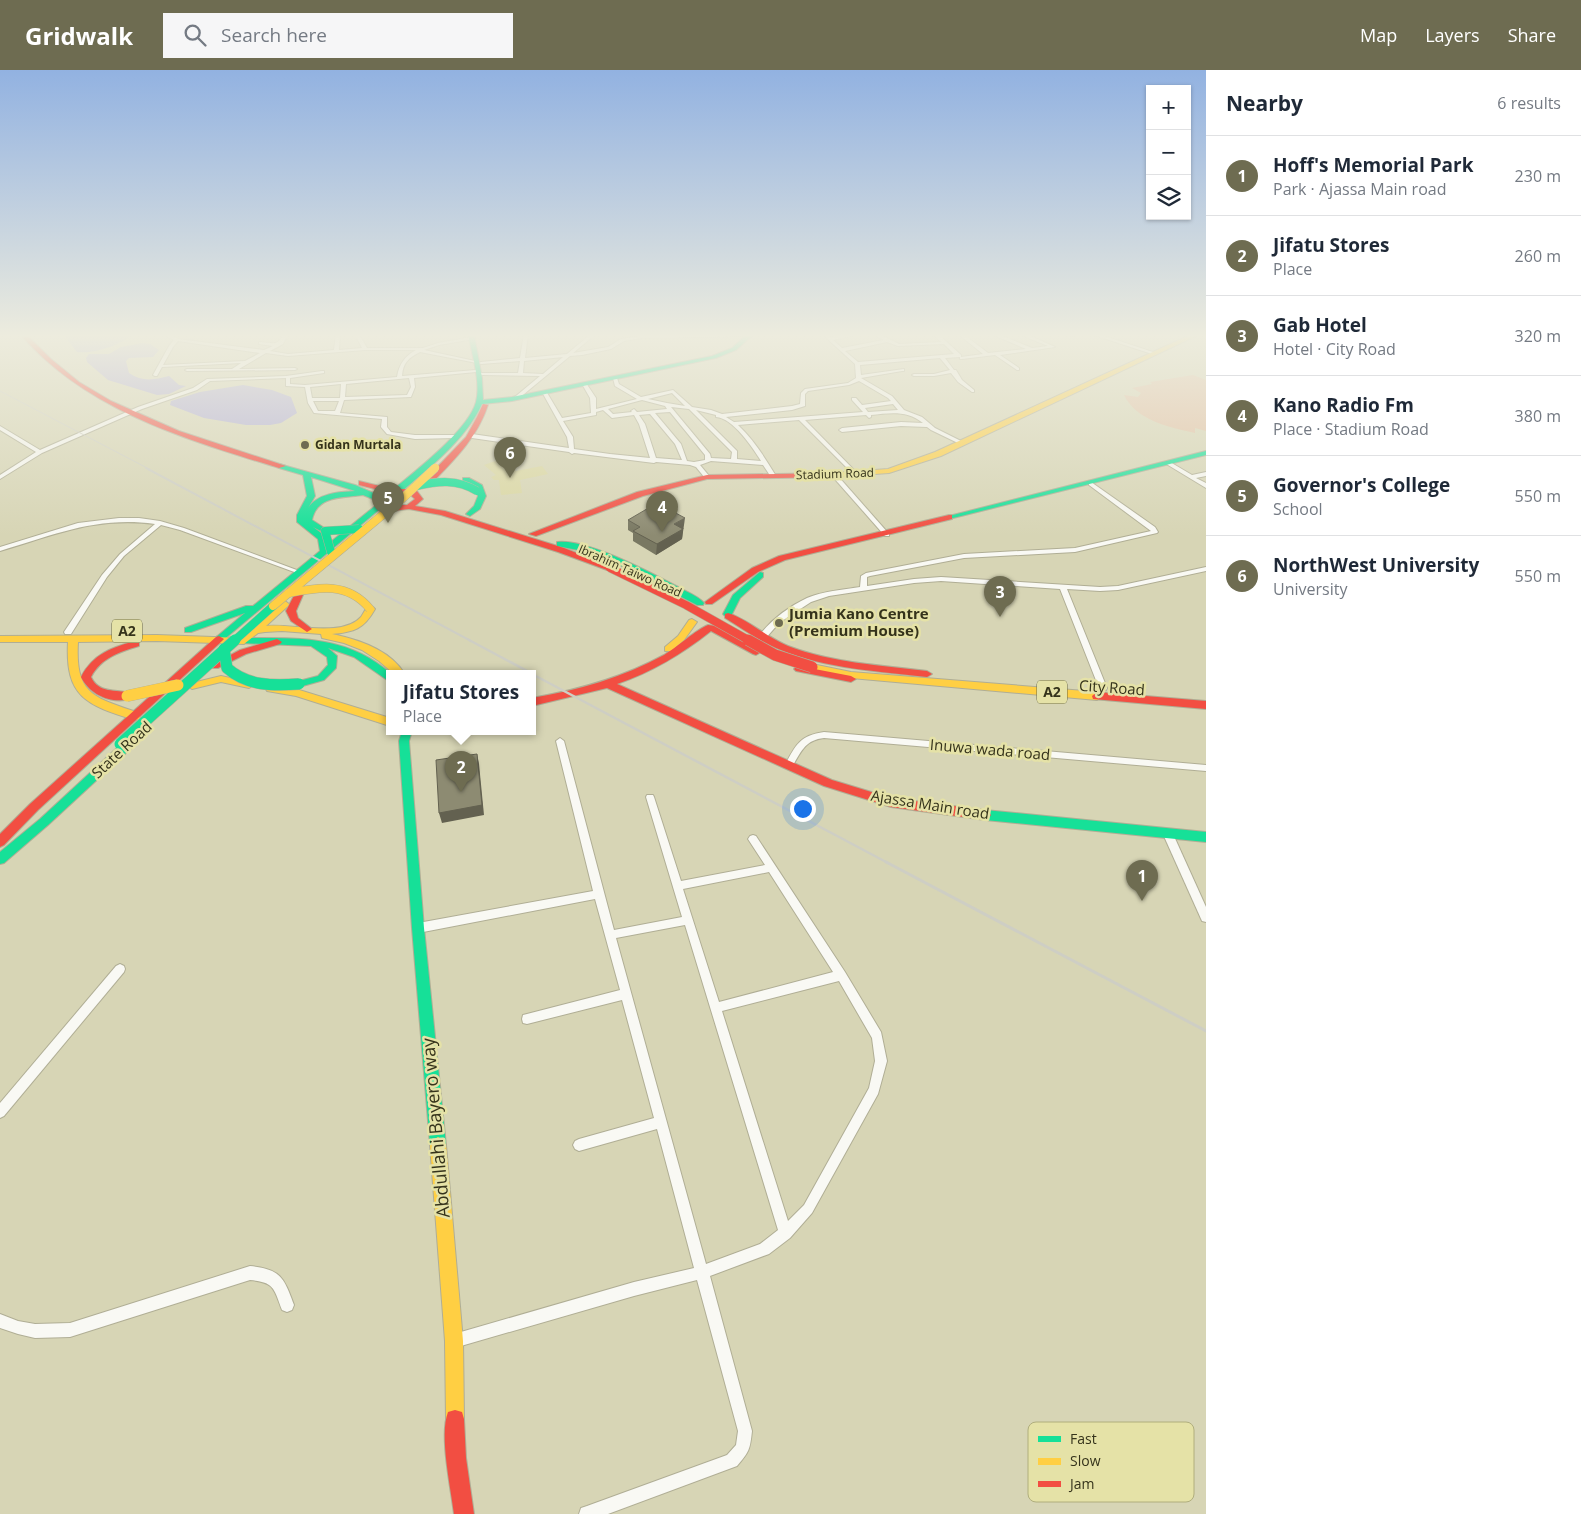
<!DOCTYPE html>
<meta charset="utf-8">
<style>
body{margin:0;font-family:"Open Sans",sans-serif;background:#f6f6f7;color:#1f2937}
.controls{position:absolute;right:15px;top:15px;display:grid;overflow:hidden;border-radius:0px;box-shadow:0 1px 4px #0004}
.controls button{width:45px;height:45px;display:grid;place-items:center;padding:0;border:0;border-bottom:1px solid #e0e1e3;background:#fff;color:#1f2937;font:25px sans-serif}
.you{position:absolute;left:802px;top:738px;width:18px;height:18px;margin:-12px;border:4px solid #fff;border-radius:50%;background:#1a73e8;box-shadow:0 0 0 8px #1a73e833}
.badge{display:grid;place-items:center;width:32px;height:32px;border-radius:50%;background:#6e6c51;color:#fff;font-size:16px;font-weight:700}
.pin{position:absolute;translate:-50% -41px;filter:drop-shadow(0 1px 2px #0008)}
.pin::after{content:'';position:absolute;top:26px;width:18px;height:15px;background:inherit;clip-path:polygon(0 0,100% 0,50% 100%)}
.popup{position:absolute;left:386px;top:600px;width:150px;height:65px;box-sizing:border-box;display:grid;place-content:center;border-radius:0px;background:#fff;filter:drop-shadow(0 1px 4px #0005);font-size:16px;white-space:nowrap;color:#747a83}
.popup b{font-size:19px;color:#1f2937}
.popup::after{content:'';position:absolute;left:50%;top:100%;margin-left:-10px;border:10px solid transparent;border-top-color:#fff}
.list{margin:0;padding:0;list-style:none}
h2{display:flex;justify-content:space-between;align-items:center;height:65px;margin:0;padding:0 20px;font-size:21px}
h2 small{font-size:16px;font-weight:400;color:#747a83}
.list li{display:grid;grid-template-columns:32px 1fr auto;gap:15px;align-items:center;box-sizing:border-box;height:80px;padding:0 20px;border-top:1px solid #e0e1e3}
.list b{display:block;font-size:19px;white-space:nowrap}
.list p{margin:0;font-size:16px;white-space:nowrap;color:#747a83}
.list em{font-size:16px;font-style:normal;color:#747a83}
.icon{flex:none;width:28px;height:28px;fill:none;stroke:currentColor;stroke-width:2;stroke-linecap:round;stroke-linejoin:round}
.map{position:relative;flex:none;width:1206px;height:1444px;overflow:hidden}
header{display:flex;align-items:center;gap:30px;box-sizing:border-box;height:70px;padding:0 25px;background:#6e6c51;color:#fff}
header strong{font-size:24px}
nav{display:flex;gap:28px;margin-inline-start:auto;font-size:18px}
.search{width:350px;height:45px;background:#f6f6f7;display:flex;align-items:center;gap:12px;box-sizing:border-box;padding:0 18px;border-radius:0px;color:#747a83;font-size:19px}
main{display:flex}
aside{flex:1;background:#fff}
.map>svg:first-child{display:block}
</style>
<header>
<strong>Gridwalk</strong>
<div class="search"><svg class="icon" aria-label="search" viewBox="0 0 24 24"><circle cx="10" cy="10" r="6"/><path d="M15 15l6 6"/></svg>Search here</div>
<nav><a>Map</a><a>Layers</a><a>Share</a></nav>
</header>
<main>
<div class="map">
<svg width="1206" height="1444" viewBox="0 0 1206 1444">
<rect width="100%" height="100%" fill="#d7d5b5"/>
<!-- built -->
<polygon fill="#dad7a3" points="501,389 516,401 542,396 548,404 520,410 522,423 501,425 499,410 494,410 491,407 496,405 484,395"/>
<!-- green -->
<path fill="#e2c0a3" d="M1193,305L1206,310V361L1195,358V363C1169,357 1137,351 1124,325L1138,327L1141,323L1132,318L1152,314L1150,312Z"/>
<!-- water -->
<g fill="#b1aed7">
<path d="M63,264H131C121,276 92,284 77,282Z"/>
<path d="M143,273L150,274L159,280L153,287L129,288L126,291L129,303C142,312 154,310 169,306L179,315L186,316L169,324L157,325L108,310L87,292L86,288L89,284H109L121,277Z"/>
<polygon points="243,315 272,320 291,327 297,343 281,353 270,355 246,355 204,348 170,335 171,331 200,322"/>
</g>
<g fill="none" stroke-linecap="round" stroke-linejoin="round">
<defs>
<g id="street">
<path d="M163,264H169L178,269L264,280L273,276L259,274V272C273,272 276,278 284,264H288L283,274L270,281L288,284L334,280L336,264H340L339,280L362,278L355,264H359L367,278H423L438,273L472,267L474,269L439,275L424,280L475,291L477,292V293L420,282C408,288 403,293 402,306L476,300L478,301L476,302L414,308L415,317L411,327L344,330L340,343L387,347V357L391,362L415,365H457L458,366L455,368L415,369L387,364L381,357L382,349L314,343L308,333L305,317L286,316V308L210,311L197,320L142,339L42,383L0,409V405L36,382L0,360V356L40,380L138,337L193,318L207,309L286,306L322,301H324V303L290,308V314L305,315L397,307C399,294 405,286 416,280H365L288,286L266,283L239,299L295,298L297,299L295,300L187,301L185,300L187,299H232L241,293L162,297L157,306H155L153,305L169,276L174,270ZM178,271L260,283L245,291L163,295L173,277ZM409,308L411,317L407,325L345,327L346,314ZM341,314L340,328H312L310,317ZM313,331H339L335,341H318Z"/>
<path d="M524,264H528L525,288L567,284L591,264H596L573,283L608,277L621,269L641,266L752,265L750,266L641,268L624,271L611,279L582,285L570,286L518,329L515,327L516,326L540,306L482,305L480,304V303H518L520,291L481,294L479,293L481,292L520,288ZM563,287L543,304L523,303L524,291Z"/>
<path d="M822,264H827L830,267L849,264H860L833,270L842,278L884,270L873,264H879L899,274L941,272L933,264H938L961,285V287L983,284L958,264H963L988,283L1026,279L991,264H998L1032,278L1048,276L1019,264H1026L1055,277L1000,285L1019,298V300H1017L995,285L962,289H960V287L945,288L954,300H956L962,310L974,320V322H972L958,312L951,303L934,306H914L912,305L914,304H934L950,300L940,288L860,295L861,305L904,299V301H902L861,308L892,326L904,340L922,347L935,358L965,373L960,374L931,360L927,357L901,356L842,362L839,360L842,358L901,352L923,353C907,340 890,343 871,345V347L869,348L866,345L805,350L858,404L859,405L856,407L799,350L738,355C754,370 765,388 776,406L773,408L771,407L763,395L711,391L700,395L710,407L707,409L705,408L696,397L690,395L656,392L654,393L574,383L572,384L569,382L472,368L469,366L472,364L569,378L567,367L542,322L546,321L562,348L591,343L590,328L582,314V313H586L596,328V339L637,329L615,316L613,308L615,307L617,308L619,314L641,327L673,320L692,337L711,340L722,344L792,336L800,334L801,323L805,319L848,313L856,308L855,294ZM887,272L898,276L944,274L954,284L858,292L845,281ZM859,311L888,328L891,331L862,335L856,328H852V330L863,342L734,352L726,347L792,340L805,336V324L808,321L849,315ZM672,323L685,336L667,333L648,329ZM642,330L665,336L667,339L637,342L634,339L631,341L632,342L613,344L608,339ZM893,334L898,340L868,342L865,338ZM671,337L689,339L732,382L731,389L711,388L710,384ZM603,340L612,348L634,345L639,354L650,388L610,384L574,379L573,367L563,351L596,345V342ZM696,340L716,345V347C733,348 753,378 761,391L737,389V381ZM670,342L705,385V390L694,392L687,391L681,374L655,343ZM650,344L675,374L682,390L656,388L645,354L639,345Z"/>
<polygon points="1068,264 1074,264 1074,265 1072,266"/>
<polygon points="1091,264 1098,264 1156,283 1152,284"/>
<polygon points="1170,392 1192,405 1206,402 1206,406 1196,408 1206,413 1206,418 1168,395 1167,394"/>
<polygon points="833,405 837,405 889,464 889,466 885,466 833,407"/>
<path d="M1091,412L1155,457L1158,462L1157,463L1075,482L964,488L870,506L867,507V516L914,509L941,507L1100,517L1118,516L1206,497V501L1118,520L1100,521L1067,519L1107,618L1106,620H1100L1099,618L1060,519L941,511L914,513L829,526L811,532L779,553L765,569H762L758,567C770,551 788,537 807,528C823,521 842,520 860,517L861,506L866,503L964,484L1075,478L1151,461L1089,415V413Z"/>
<path d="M119,448H139L160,451L184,458L302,502L301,503H297L180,460L161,455L124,486L107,507L71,564H65L64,562L102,505L120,484L155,454C96,446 55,465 0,481V477L78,453Z"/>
<path d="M824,662L1206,695V701L824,668C805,670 801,682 792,697H786L785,695C795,676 800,665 824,662Z"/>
<path d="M560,668L564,671L614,860L682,847L646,727L647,725H653L654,727L681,811L765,795L748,769L750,766L753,765L756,766L845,902L881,962L887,991L878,1024L812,1143L790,1168L769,1184L710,1206L752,1361C750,1380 749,1382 737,1396L608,1444H579L581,1438L587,1436L727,1385L736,1375L738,1361L697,1210L634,1226L454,1278L449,1276L447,1271L449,1266L454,1264L634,1212L694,1198L657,1059L579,1081L575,1079L573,1075L575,1071L579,1069L654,1048L622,930L527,954L523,953L522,949L523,945L527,944L620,920L595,829L418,863L414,861L413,858L414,855L418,853L593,821L556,671ZM769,802L833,902L719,932L683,819ZM685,855L778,1160L760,1174L706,1194L616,868ZM839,911L872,968L875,991L869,1018L804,1135L788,1151L722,941Z"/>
<polygon points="1168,760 1171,761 1173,764 1206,837 1206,852 1202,851 1163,764 1165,761"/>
<polygon points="120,894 124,896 125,899 124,902 4,1046 0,1048 0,1033 116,896"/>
<path d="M250,1196C281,1199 284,1208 294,1235L292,1240L287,1242L282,1240C274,1219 275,1212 250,1210L70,1267L35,1268L18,1264L0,1258V1244L18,1251L35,1254L70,1253Z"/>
</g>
<g id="fast">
<path d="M468,264H474L482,308L483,330L512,327L712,286L732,278L747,264H754L736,280L716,288L512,331L482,334C466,369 430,397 401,422H395V418C417,400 469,359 476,332C481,312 472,285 468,264Z"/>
<polygon points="1206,381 1206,385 949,449 945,447"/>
<path d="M279,394L355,415L385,428L387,433L222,571L219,572L214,569L245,543L191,562H185V558L246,536H253L320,481L318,469L297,452V445L307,426L303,405L279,398ZM311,407L349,419L355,421C339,422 318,423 308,438L315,426ZM363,425L380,432L327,475L325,466L313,457L325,463L329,461L312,450C317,425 343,428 363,425Z"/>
<polygon points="463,408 469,408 482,415 486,426 480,439 470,446 466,444 474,436 478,426 476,418 463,412"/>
<path d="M557,472C586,468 652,503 678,517C687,522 698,526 704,533L703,535H697L612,491L578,480L557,476Z"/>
<polygon points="760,502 763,503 763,507 740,528 731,546 725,546 723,544 733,525"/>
<path d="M244,568C298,568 347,565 390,603V612L354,587L328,578L337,586L336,598L324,610L299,617L295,616L294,614L295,612L318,606L328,595L327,587L311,576L241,573V569Z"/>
<polygon points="402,661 412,661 409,671 424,858 446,1075 443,1080 438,1083 433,1080 430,1075 412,858 399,671"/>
<polygon points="135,664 139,665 140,668 139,671 48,755 4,793 0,794 0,782 40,749 131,665"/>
<polygon points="985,740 1206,762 1206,772 985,750 981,748 979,745 981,742"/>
</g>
<g id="slow">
<polygon points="1192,264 1200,264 941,386 889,403 833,407 829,405 833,403 888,399 935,382"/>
<path d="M285,531L289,534L288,536L266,556C291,553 343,568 361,547C363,544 365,540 367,537H373L375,539C364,559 354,562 332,564C357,569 390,580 404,603H393L379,591L362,580L344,573L322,568L321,564L282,561L265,562L258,563L244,574L157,571L78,572C75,625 93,627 139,643L140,646L139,649L135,650C86,635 65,627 68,572H0V566L157,565L242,568L282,532Z"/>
<polygon points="692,549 697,552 684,570 671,581 665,581 665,577 678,566 689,550"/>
<polygon points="812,594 851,602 1097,622 1102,626 1097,630 851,608 809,599 807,597"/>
<polygon points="221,606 249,612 254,615 249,618 221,612 192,619 187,616 188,614"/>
<polygon points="271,615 296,619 390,648 390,656 296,626 267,621 266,619"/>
<polygon points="438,1067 443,1070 446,1075 463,1271 464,1349 462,1356 455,1358 448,1356 446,1349 445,1271 430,1075 433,1070"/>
</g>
<g id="jam">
<path d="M20,264H26L51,289L79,312L111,331L179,361L286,396L279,398C185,369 87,341 20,264Z"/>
<path d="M483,334L488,335C477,369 452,392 428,417H422V413L466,367L477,347Z"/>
<polygon points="833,403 837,405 836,407 707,409 643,426 536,466 529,464 637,422 707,405"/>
<path d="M359,411L392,419H410L417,421L423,429L415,436L445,441L564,478L614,498L610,501L607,500L558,482L441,445L409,439L392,441L383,439L378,430L387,422L359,415ZM400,422L408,423L415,429L407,435H389L386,430L395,423Z"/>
<polygon points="949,445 952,445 952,449 785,490 758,502 712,534 706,534 705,532 752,498 779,486"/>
<polygon points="302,515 306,518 296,541 298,548 312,559 307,562 291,551 286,541 298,518"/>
<path d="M728,543C747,549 768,568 788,576C832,593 880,595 927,601L932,604L927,607C878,601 828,599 781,580C761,572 743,559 725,548V544Z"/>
<path d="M708,555L716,556L761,582L756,585L753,584L711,561C682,584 652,602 617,614L832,710L891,728L985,740L989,742L991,745L989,748L985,750L891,737L824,716L607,618L532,636V628C578,620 622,608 664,585C676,578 697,559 708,555Z"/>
<polygon points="219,566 224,569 222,571 38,740 4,775 0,777 0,764 30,734 216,567"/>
<polygon points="277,569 282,572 280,574 246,584 218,598 212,598 210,596 240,580"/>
<path d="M136,571L139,572V576C119,582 101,588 91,607C99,624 115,619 131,623L132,626L131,629C111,634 90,625 81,607C93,584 112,577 136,571Z"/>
<polygon points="799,596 851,606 856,609 851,612 796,601 794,599 796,597"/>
<polygon points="1097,622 1206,631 1206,639 1093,629 1092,626"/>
<path d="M455,1340L462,1342L464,1349L466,1388L474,1444H454C451,1419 439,1365 448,1342Z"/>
</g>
</defs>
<!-- street casing -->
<use href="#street" stroke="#b0ae95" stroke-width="2"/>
<!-- fast casing -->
<use href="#fast" stroke="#b0ae95" stroke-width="2"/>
<!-- slow casing -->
<use href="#slow" stroke="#b0ae95" stroke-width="2"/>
<!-- jam casing -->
<use href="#jam" stroke="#b0ae95" stroke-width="2"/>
<!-- street -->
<use href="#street" fill="#f9f9f4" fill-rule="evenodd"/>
<!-- fast -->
<use href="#fast" fill="#16e098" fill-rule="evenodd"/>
<!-- slow -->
<use href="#slow" fill="#ffcf43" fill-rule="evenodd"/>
<!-- jam -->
<use href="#jam" fill="#f24e42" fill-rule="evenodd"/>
<!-- rail-far3 -->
<polyline stroke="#cecec4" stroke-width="1" points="0,321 149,399"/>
<!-- rail-far2 -->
<polyline stroke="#cecec4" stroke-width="2" points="146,398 471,571"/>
<!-- rail-far1 -->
<g stroke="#cecec4" stroke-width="2.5">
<polyline points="469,570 531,603"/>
<polyline points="532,604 888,793"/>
</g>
<!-- rail -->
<polyline stroke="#cecec4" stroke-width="3" points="886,792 1206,961"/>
<defs>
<g id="fast-bridge-far1">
<path d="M416,416C438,411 457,409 477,421"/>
<polyline points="331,482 325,461 359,459"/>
<polyline points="234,571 273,536"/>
</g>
<g id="fast-bridge">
<path d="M224,579L227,598C247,616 273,616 299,614"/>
<polyline points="120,674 235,570"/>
</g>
<polyline id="slow-bridge-far2" points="434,399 436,397"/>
<g id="slow-bridge-far1">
<path d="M289,523C320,517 348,512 370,539"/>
<polyline points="273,536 404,427 435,398"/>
</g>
<polyline id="slow-bridge" points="127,626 178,615"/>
<polyline id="jam-bridge-far1" points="610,498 686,535 750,571"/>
<polyline id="jam-bridge" points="748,570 775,585 812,597"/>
</defs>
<!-- fast-bridge-far1 casing -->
<use href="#fast-bridge-far1" stroke="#b0ae95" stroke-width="9" stroke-linecap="butt"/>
<!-- fast-bridge casing -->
<use href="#fast-bridge" stroke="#b0ae95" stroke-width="12" stroke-linecap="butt"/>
<!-- slow-bridge-far2 casing -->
<use href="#slow-bridge-far2" stroke="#b0ae95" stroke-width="8" stroke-linecap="butt"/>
<!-- slow-bridge-far1 casing -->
<use href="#slow-bridge-far1" stroke="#b0ae95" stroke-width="9" stroke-linecap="butt"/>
<!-- slow-bridge casing -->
<use href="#slow-bridge" stroke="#b0ae95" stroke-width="12" stroke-linecap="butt"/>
<!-- jam-bridge-far1 casing -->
<use href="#jam-bridge-far1" stroke="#b0ae95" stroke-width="9" stroke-linecap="butt"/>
<!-- jam-bridge casing -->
<use href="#jam-bridge" stroke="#b0ae95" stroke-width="12" stroke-linecap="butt"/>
<!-- fast-bridge-far1 -->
<use href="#fast-bridge-far1" stroke="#16e098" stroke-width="8"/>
<!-- fast-bridge -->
<use href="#fast-bridge" stroke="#16e098" stroke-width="11"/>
<!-- slow-bridge-far2 -->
<use href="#slow-bridge-far2" stroke="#ffcf43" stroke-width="6"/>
<!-- slow-bridge-far1 -->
<use href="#slow-bridge-far1" stroke="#ffcf43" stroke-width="8"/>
<!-- slow-bridge -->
<use href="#slow-bridge" stroke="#ffcf43" stroke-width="11"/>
<!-- jam-bridge-far1 -->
<use href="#jam-bridge-far1" stroke="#f24e42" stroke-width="8"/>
<!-- jam-bridge -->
<use href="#jam-bridge" stroke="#f24e42" stroke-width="11"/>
</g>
<!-- wall -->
<polygon fill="#797862" points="628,450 684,458 683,459 682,469 656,485 633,471 633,463 628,460"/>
<!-- shaded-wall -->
<g fill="#636150">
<polygon points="685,448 682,469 656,485 657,474 674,454"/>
<polygon points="477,684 479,694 484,745 442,753 439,743"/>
</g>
<!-- building -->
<g fill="#8d8b72" stroke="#636150">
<polygon points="657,433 685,448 674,454 683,459 657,474 633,461 640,457 628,450"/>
<polygon points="477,684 482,735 439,743 436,690"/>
</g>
<!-- sky -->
<linearGradient id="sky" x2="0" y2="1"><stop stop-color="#92b2e1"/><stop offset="0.57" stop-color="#edecde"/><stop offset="1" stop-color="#edecde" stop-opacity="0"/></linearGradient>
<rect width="1206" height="466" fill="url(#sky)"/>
<!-- markers -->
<g fill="#6e6c51" stroke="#e5e2a7" stroke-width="2">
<circle cx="305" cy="375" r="5"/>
<circle cx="779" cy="553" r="5"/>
</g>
<g text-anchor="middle" stroke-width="5" stroke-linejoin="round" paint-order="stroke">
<!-- far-poi labels -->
<g font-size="12" font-weight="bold" fill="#35331b" stroke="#e5e2a7" text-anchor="start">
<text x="315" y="379">Gidan Murtala</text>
</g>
<!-- far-street labels -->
<g font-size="12" fill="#35331b" stroke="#e5e2a7">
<text transform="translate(835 404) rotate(-2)" y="4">Stadium Road</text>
<text transform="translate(630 501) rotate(24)" y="4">Ibrahim Taiwo Road</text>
</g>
<!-- shield labels -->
<g fill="#e5e2a7" stroke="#6a6845" stroke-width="1">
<rect x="112" y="549.5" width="30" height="23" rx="4"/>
<rect x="1037" y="610.5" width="30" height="23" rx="4"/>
</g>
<g font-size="14" font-weight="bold" fill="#35331b">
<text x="127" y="566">A2</text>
<text x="1052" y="627">A2</text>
</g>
<!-- poi labels -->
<g font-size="15" font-weight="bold" fill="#35331b" stroke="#e5e2a7" text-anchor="start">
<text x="789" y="549">Jumia Kano Centre<tspan x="789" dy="17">(Premium House)</tspan></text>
</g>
<!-- street labels -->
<g font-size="15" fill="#35331b" stroke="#e5e2a7">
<text transform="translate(1112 618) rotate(4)" y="5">City Road</text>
<text transform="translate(122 680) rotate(-43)" y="5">State Road</text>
<text transform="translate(990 680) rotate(5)" y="5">Inuwa wada road</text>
<text transform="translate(930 735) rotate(9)" y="5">Ajassa Main road</text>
</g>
<!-- near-street labels -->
<g font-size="18" fill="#35331b" stroke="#e5e2a7">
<text transform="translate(436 1058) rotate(-95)" y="6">Abdullahi Bayero way</text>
</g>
</g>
<!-- legend -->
<rect x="1028" y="1352" width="166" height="80" rx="8" fill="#e5e2a7" stroke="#b0ae7d" stroke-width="1"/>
<rect x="1038" y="1366" width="23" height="6" fill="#16e098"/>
<rect x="1038" y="1388" width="23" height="7" fill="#ffcf43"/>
<rect x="1038" y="1411" width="23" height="6" fill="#f24e42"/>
<g font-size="14" fill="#35331b">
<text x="1070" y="1374">Fast</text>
<text x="1070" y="1396">Slow</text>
<text x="1070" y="1419">Jam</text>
</g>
</svg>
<div class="controls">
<button>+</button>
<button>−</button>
<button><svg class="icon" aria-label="layers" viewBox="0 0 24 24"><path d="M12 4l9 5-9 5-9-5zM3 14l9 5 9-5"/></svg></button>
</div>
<div class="you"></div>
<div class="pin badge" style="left:1142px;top:831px">1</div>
<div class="pin badge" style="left:461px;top:722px">2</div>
<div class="popup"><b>Jifatu Stores</b>Place</div>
<div class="pin badge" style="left:1000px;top:547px">3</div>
<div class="pin badge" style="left:662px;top:462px">4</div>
<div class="pin badge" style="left:388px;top:453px">5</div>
<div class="pin badge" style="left:510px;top:408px">6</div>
</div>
<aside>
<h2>Nearby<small>6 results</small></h2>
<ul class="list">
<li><span class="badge">1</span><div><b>Hoff's Memorial Park</b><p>Park · Ajassa Main road</p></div><em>230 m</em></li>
<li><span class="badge">2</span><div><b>Jifatu Stores</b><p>Place</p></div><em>260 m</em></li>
<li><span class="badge">3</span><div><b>Gab Hotel</b><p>Hotel · City Road</p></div><em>320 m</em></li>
<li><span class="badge">4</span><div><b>Kano Radio Fm</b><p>Place · Stadium Road</p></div><em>380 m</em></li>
<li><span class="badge">5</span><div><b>Governor's College</b><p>School</p></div><em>550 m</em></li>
<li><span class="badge">6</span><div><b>NorthWest University</b><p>University</p></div><em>550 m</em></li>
</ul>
</aside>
</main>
